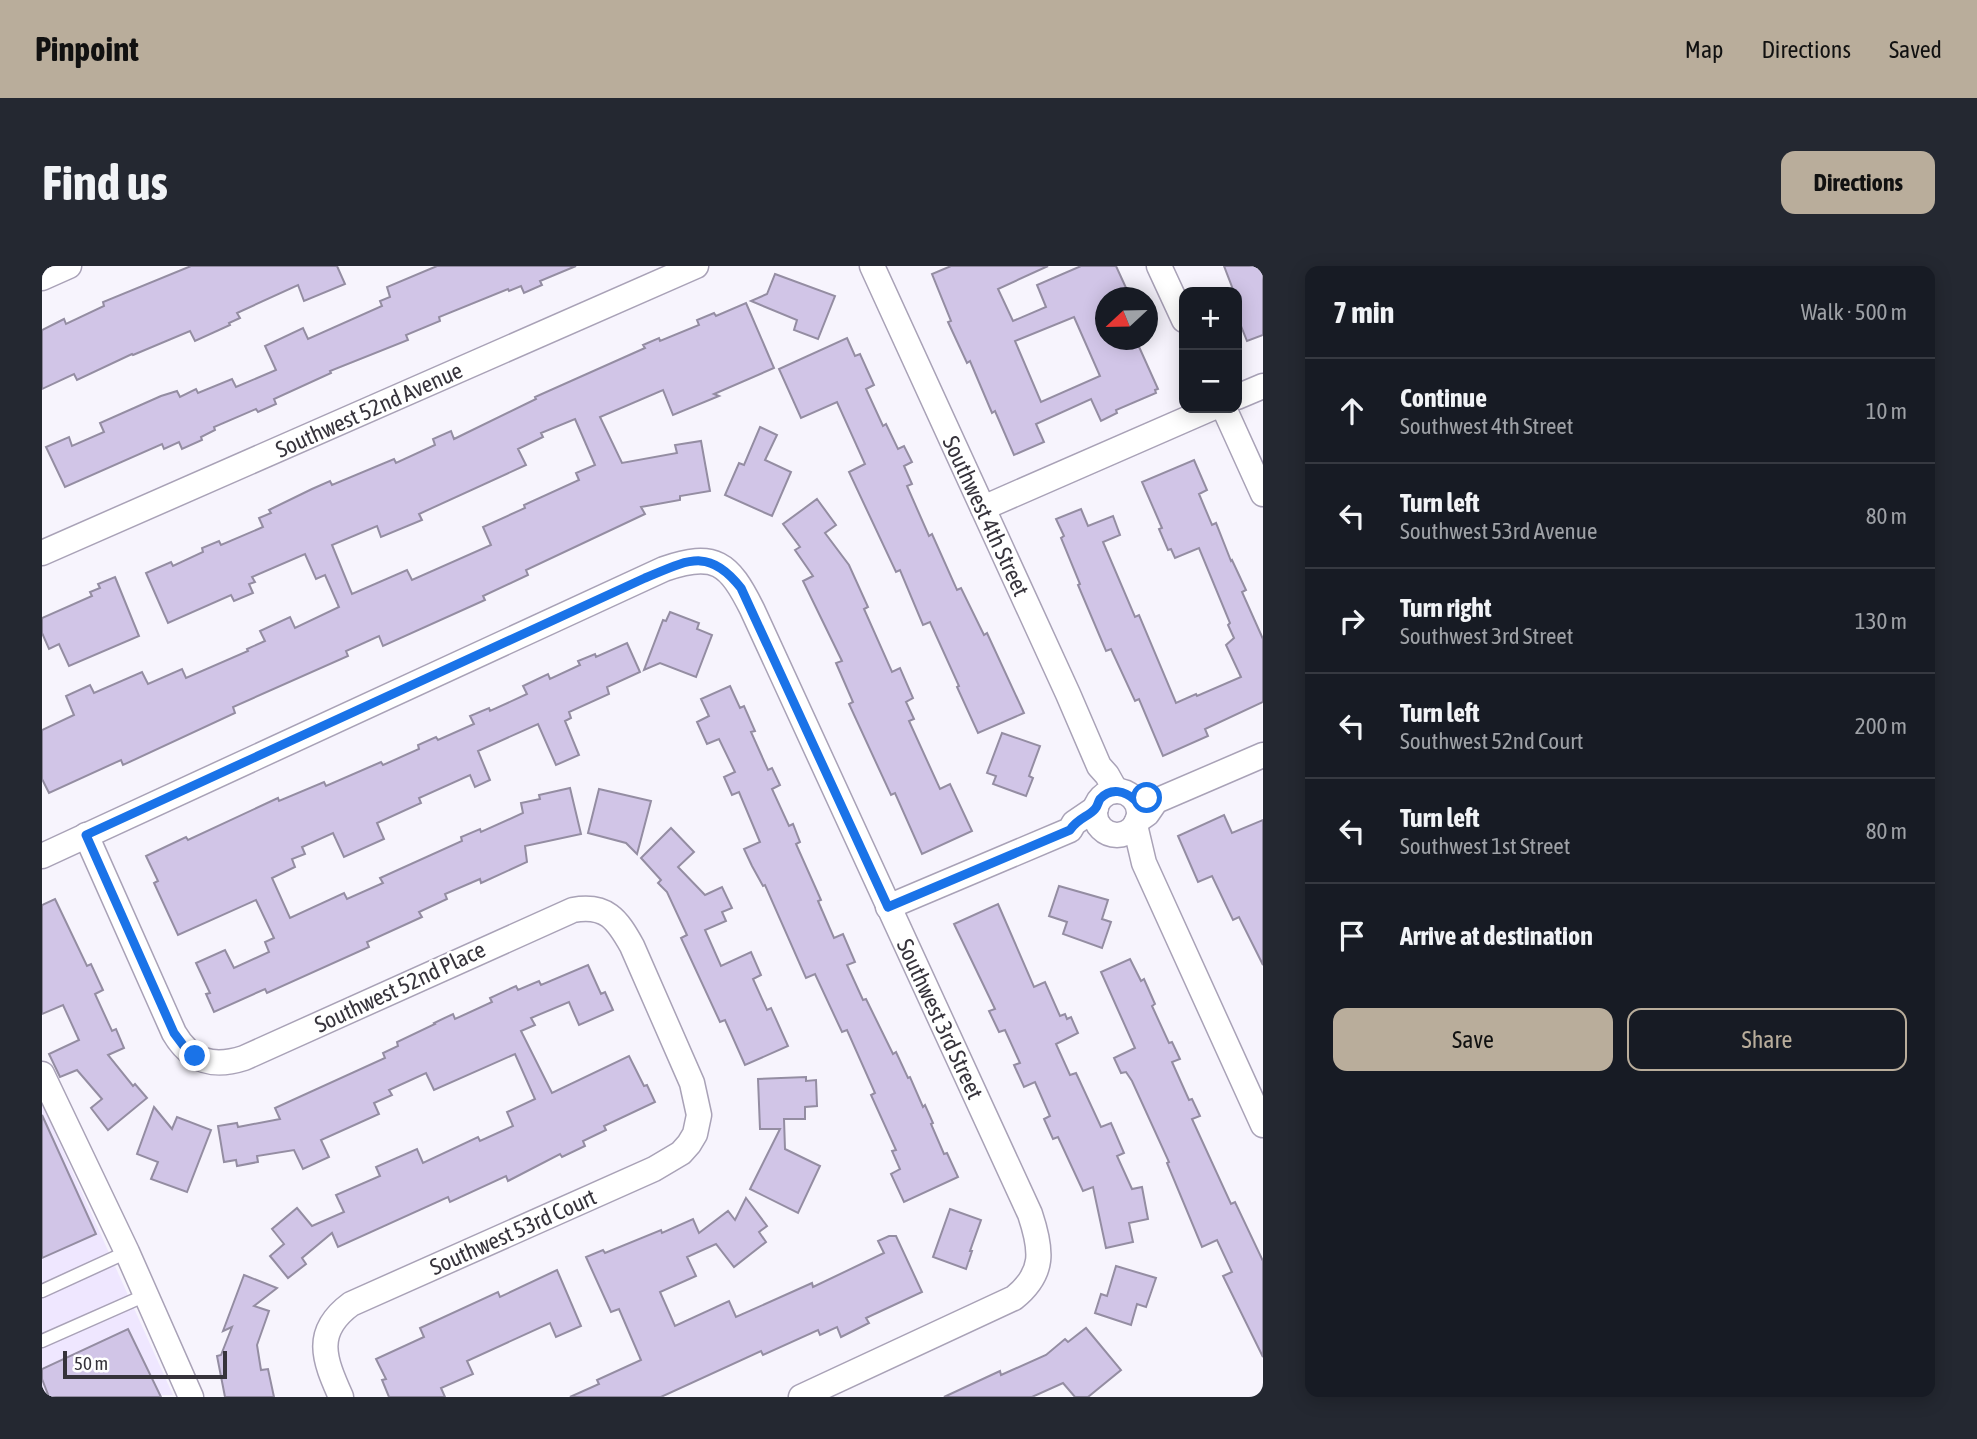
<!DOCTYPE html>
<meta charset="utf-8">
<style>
body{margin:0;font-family:"Asap Condensed",sans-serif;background:#242831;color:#f1f3f6}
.controls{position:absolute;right:21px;top:21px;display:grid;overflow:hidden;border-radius:14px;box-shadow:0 4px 18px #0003}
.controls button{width:63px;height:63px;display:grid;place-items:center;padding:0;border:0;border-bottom:2px solid #363941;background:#171b24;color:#f1f3f6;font:35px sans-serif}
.compass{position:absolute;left:1053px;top:21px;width:63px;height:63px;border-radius:50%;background:#171b24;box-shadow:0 4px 18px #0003;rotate:248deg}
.scale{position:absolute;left:21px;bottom:18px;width:164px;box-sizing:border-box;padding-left:7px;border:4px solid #36333b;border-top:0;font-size:19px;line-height:24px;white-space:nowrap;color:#36333b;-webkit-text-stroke:5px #fff;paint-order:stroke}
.stop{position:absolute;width:21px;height:21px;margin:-16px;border:5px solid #1a73e8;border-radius:50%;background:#fff}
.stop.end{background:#1a73e8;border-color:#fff;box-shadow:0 2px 7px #0008}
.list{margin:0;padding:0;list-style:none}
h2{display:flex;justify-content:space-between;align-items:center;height:91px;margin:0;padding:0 28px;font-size:30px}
h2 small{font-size:23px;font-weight:400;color:#9ea1a6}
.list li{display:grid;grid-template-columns:46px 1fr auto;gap:21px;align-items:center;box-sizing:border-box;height:105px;padding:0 28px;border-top:2px solid #363941}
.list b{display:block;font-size:26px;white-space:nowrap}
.list p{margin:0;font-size:23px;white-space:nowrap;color:#9ea1a6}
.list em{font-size:23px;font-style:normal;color:#9ea1a6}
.actions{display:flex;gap:14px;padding:21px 28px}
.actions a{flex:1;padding:16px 0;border:2px solid #b9ad9b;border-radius:14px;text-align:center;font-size:24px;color:#b9ad9b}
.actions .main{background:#b9ad9b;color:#111}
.icon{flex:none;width:38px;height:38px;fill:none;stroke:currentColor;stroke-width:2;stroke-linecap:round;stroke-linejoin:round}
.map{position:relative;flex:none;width:1221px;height:1131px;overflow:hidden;border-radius:14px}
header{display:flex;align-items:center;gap:42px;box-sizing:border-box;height:98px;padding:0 35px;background:#b9ad9b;color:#111}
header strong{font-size:33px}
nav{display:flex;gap:38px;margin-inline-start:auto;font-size:24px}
.intro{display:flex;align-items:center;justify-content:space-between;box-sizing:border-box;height:168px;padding:0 42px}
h1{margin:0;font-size:49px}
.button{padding:18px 32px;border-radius:14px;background:#b9ad9b;color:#111;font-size:24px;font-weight:700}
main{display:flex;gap:42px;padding:0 42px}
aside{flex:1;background:#171b24;border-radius:14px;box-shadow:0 4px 18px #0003}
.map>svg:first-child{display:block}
</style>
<header>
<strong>Pinpoint</strong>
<nav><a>Map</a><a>Directions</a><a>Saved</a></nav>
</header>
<div class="intro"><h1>Find us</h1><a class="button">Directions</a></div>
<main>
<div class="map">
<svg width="1221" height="1131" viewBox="0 0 1221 1131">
<rect width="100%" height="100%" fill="#f7f4fd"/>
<!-- built -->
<polygon fill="#efe7ff" points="0,838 131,1129 0,1131"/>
<!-- building -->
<g fill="#d1c5e7" stroke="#948da2" stroke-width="2" fill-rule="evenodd">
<polygon points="149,0 295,0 303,18 262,35 256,19 195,47 198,52 187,57 188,59 153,75 148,65 91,89 90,88 35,114 32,108 0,123 0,64 22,53 24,58 62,40 61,36"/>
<polygon points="395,0 534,0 498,15 500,19 482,27 479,20 467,25 466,23 397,51 398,55 364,69 366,74 288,105 289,107 232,133 234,138 216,146 214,143 172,161 173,164 159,171 160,174 140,183 137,176 122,183 120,178 23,221 4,181 27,171 30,180 62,166 58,157 119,130 135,125 138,131 154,123 156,127 190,113 194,121 234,104 223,80 261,62 266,73 340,40 338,35 348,31 345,21"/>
<path d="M909,0H1006L956,23L971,55L1004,41L995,19L1039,0H1074L1085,24L1063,32V74H1094L1116,123L1113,124L1114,127L1074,144L1075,147L1059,155L1049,133L994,158L1002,176L972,189L953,145L950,147L928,95L925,97L906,56L909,55L890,8ZM1032,51L1058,110L999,136L973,75Z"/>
<polygon points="1182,0 1221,0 1221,69 1205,75 1195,50 1195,26 1192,26"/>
<polygon points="733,8 793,30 776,73 752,64 755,54 709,35 725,28"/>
<path d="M704,37L732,102L672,128L677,130L631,149L621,124L558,151L580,197L635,187L633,179L659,175L668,225L638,230V234L599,241L603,248L484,304L486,309L441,330L443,334L341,380L337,370L304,385L306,390L191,441L193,447L81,499L79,494L7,527L0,513V464L32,449L24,430L48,419L52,427L100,406L106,418L140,403L144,412L206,385L205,383L223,375L218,365L248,351L253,362L297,341L283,309L274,313L263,288L210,311L213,316L207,318L211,327L192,335L189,329L126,357L104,307L129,296L131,300L161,286L160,282L177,275L179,279L221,261L217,252L229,247L227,244L270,223L288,215L290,219L352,193L354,197L393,179L391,173L409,165L412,173L494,133L493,131L603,82L601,79L617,72L618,75L657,59L655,54L672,47L674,50ZM533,153L553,199L534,207L537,214L482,239L483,242L441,261L449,279L370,314L365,304L310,328L290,279L335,260L339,271L380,254L377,248L484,199L476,183L501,171L499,167Z"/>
<polygon points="805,72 813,90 818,88 832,119 824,123 841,160 844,158 856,183 862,180 870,196 862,200 870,218 865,220 887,270 890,268 915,324 919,322 942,369 945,367 982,447 936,467 915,421 917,420 888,356 881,359 858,304 854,306 807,206 823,198 795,136 759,152 737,103"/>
<polygon points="718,161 735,169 723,194 749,206 730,250 683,229 697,197 702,199"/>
<polygon points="1152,194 1165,224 1157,228 1170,259 1174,257 1189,295 1190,294 1204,324 1200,326 1221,373 1221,436 1163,463 1166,470 1121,490 1097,433 1093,435 1069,383 1064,385 1036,319 1038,318 1019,272 1022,270 1014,253 1039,243 1046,260 1071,250 1078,269 1061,276 1093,351 1097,349 1134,437 1154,428 1155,430 1199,411 1184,379 1192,372 1186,359 1188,357 1157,282 1133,292 1129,283 1126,284 1117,263 1120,262 1100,216"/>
<polygon points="775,233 794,259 783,267 807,299 826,341 822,343 850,406 858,402 871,432 864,436 872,453 867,455 898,523 908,518 930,565 880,588 853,527 849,529 807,438 811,436 794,397 800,395 761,315 771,310 753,284 758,281 741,258"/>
<polygon points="73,311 97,370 27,400 17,378 7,383 0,367 0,352 50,330 48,326 58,322 56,318"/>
<polygon points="628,346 657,357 655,363 670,369 654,411 618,397 602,404 621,354 624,355"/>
<polygon points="585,377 598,406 565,421 567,428 527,446 529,452 523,455 537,489 514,499 496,458 436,485 448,514 433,521 428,509 377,532 379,537 335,557 342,573 302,591 291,567 260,581 263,588 250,593 253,601 230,612 248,652 302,627 305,633 341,617 338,612 420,575 419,571 438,563 439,566 481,547 479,537 498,533 497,529 528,522 539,568 483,580 485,596 439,617 438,613 403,628 405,633 377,646 380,651 325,676 327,681 225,727 223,723 172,746 164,728 168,727 154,697 183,684 192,702 227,686 223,676 232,672 214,634 136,669 112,617 116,615 104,590 144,571 146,574 236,532 237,535 282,516 284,520 339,496 341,499 377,483 376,479 394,471 396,474 432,458 428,450 447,442 448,445 485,428 481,420 506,408 508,413 538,399 536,395 553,388 554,391"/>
<polygon points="688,420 698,442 702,440 713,465 709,466 726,504 730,502 738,519 730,523 747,560 751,558 758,576 754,578 779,634 776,635 792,672 801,668 813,696 805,699 821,734 824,733 851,788 854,786 866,812 868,811 881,841 883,839 891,857 889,858 902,888 905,887 916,911 862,936 849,908 858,903 850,885 854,884 829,829 833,827 805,764 800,766 773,708 764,712 723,619 721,620 710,600 702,583 718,576 697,526 690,529 682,511 693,506 677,473 665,478 655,456 667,450 659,433"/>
<polygon points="960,467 998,480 987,510 991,512 984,530 951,518 954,510 945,507"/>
<polygon points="557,523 609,535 595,588 584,577 546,567"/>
<polygon points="1182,549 1190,567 1221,554 1221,699 1197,651 1191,654 1170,610 1156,616 1136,570"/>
<polygon points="629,562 652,586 636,601 663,629 680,621 690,642 680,646 684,655 663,664 679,700 709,686 719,709 711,713 725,744 729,742 746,780 703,799 683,754 678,756 639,672 645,669 625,626 616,617 619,614 599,592"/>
<polygon points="1017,620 1066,634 1060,653 1069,656 1060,682 1021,668 1025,656 1007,650"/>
<polygon points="13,633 45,700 49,698 61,724 53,728 70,765 74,763 82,782 66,789 91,820 93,818 105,832 66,864 49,842 60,833 35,804 18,811 7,788 37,774 21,739 0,748 0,639"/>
<polygon points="956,638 992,721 1003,716 1018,750 1023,748 1025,753 1029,751 1036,767 1014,778 1028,809 1034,807 1059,861 1069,857 1082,887 1075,890 1090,923 1100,921 1106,953 1087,957 1091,976 1064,982 1051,921 1041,925 1016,871 1011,873 1002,853 1008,850 993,816 982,821 972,799 978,797 963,764 957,766 947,745 953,743 912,658"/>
<polygon points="1088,693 1099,715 1102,713 1113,738 1110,740 1127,777 1130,776 1138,793 1130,796 1147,834 1150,833 1158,850 1150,853 1189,938 1193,936 1221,995 1221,1091 1181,1010 1190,1006 1175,974 1160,981 1125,897 1127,896 1090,815 1084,806 1079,807 1072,792 1093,782 1059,706"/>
<polygon points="546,699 559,728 563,726 571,744 537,759 527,736 489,752 493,759 479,765 510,827 587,790 602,820 605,819 613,836 562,860 564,864 541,875 543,880 520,891 518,888 466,915 464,910 408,936 406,931 296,981 290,967 260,992 264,998 246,1012 228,990 242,978 230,963 255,942 270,960 302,946 294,929 338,910 334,901 375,883 381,897 436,871 438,875 471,860 465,846 493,833 473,788 392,824 384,807 347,824 350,829 332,837 337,848 279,874 287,891 261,903 252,884 215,890 216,896 195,900 194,894 182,896 176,860 195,857 196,861 238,853 233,842 343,792 341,787 356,780 355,776 393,758 392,757 411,748 413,753 450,736 448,732 474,720 476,724 497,715 499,719"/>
<polygon points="764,811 764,815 774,814 775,840 763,841 763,853 742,853 743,883 778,900 756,947 708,923 738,863 718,863 716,813"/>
<polygon points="112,841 130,863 135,851 169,864 145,926 109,913 116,896 95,888"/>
<polygon points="0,849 54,968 0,992"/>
<polygon points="704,932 725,960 717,966 724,976 692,1001 674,978 645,991 654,1010 618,1026 633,1060 687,1035 694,1051 770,1017 771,1021 842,987 836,975 847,970 854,970 880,1026 824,1052 827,1057 799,1071 795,1061 778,1069 776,1064 721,1089 719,1085 619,1131 528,1131 557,1118 555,1114 599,1094 577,1043 569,1046 544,991 561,984 563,987 619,964 620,967 651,953 657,967 686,945 693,954"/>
<polygon points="908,943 939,954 928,985 930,985 924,1003 891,991"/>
<polygon points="1074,1000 1114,1012 1104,1041 1095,1038 1089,1059 1053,1047 1059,1028 1065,1030"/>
<polygon points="515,1004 539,1060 514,1071 508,1057 425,1095 431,1108 399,1122 403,1131 347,1131 340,1114 344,1113 334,1093 382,1071 378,1062 456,1026 458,1031"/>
<polygon points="202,1009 235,1022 212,1040 227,1045 215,1079 219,1104 226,1103 232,1131 183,1131 175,1090 179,1089 190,1061 181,1065"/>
<polygon points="1044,1062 1079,1104 1046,1131 1033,1131 1021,1117 990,1131 902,1131 958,1105 959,1109 1004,1089 1023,1073 1026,1076"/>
<polygon points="86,1063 119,1131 7,1131 0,1113 0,1103"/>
</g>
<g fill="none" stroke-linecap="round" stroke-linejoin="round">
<defs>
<g id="lane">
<polyline points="0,1025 85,986"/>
<polyline points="0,1075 104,1029"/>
</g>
<g id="street">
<polyline points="830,0 1026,428 1057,500 1065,509 1074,525"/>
<polyline points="1117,0 1142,54"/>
<polyline points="0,12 27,0"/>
<polyline points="1195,131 1221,120"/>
<polyline points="1182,142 1221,228"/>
<polyline points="941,242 1170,142"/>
<polyline points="0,287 654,0"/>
<circle cx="1075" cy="547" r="22"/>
<polyline points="1095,555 1105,548 1114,535 1221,489"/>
<polyline points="1093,559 1102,597 1221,859"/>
<path d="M44,569L132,767C149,796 171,802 202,792L531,644C564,638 575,653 590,680L650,817L657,849L653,868L647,878L639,887L612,903L309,1038C271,1066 282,1093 299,1131"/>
<path d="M0,590L622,303C673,285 687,297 710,343L988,948C1000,984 1003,1007 972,1032L759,1131"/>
<polyline points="846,641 1028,564 1032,557 1054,542"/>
<polyline points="0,808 85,986 149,1131"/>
</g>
</defs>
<!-- lane casing -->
<use href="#lane" stroke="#a9a2b7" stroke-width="15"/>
<!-- street casing -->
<use href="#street" stroke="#a9a2b7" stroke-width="27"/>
<!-- lane -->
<use href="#lane" stroke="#fff" stroke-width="12"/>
<!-- street -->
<use href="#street" stroke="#fff" stroke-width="24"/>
</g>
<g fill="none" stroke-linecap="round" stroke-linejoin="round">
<!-- route -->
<path stroke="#1a73e8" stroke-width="9" d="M153,790L144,783L132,767L44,569L603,312C646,294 667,281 699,322L846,641L1028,564C1036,552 1046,551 1053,543C1056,540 1056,536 1058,533C1069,521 1083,525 1093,534L1105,532"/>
</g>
<g text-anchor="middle" stroke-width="5" stroke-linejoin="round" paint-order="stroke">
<!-- street labels -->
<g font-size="23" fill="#36333b" stroke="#fff">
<text transform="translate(327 144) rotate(-24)" y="8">Southwest 52nd Avenue</text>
<text transform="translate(944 250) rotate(65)" y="8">Southwest 4th Street</text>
<text transform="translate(358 721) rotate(-25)" y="8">Southwest 52nd Place</text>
<text transform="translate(898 753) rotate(65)" y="8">Southwest 3rd Street</text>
<text transform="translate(471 966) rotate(-24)" y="8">Southwest 53rd Court</text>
</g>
</g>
</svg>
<div class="controls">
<button>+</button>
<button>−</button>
</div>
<svg class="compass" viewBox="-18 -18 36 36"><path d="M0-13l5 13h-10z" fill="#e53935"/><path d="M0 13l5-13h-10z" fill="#9ea1a6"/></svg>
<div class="scale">50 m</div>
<div class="stop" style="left:1105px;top:532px"></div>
<div class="stop end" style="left:153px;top:790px"></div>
</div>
<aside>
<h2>7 min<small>Walk · 500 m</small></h2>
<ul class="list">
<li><svg class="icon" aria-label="ahead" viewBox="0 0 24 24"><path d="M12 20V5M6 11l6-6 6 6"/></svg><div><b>Continue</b><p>Southwest 4th Street</p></div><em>10 m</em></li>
<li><svg class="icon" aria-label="left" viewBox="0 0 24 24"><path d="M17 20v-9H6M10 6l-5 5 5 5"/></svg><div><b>Turn left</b><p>Southwest 53rd Avenue</p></div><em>80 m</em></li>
<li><svg class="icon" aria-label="right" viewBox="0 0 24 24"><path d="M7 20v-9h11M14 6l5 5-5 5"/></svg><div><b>Turn right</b><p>Southwest 3rd Street</p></div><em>130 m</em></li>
<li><svg class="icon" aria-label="left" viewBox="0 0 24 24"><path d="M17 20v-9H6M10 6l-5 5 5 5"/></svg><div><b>Turn left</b><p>Southwest 52nd Court</p></div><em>200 m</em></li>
<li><svg class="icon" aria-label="left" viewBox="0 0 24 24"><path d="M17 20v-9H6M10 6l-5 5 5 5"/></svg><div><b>Turn left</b><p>Southwest 1st Street</p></div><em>80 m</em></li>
<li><svg class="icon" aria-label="arrive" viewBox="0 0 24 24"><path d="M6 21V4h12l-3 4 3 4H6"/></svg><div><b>Arrive at destination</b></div></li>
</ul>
<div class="actions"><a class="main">Save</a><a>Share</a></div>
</aside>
</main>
